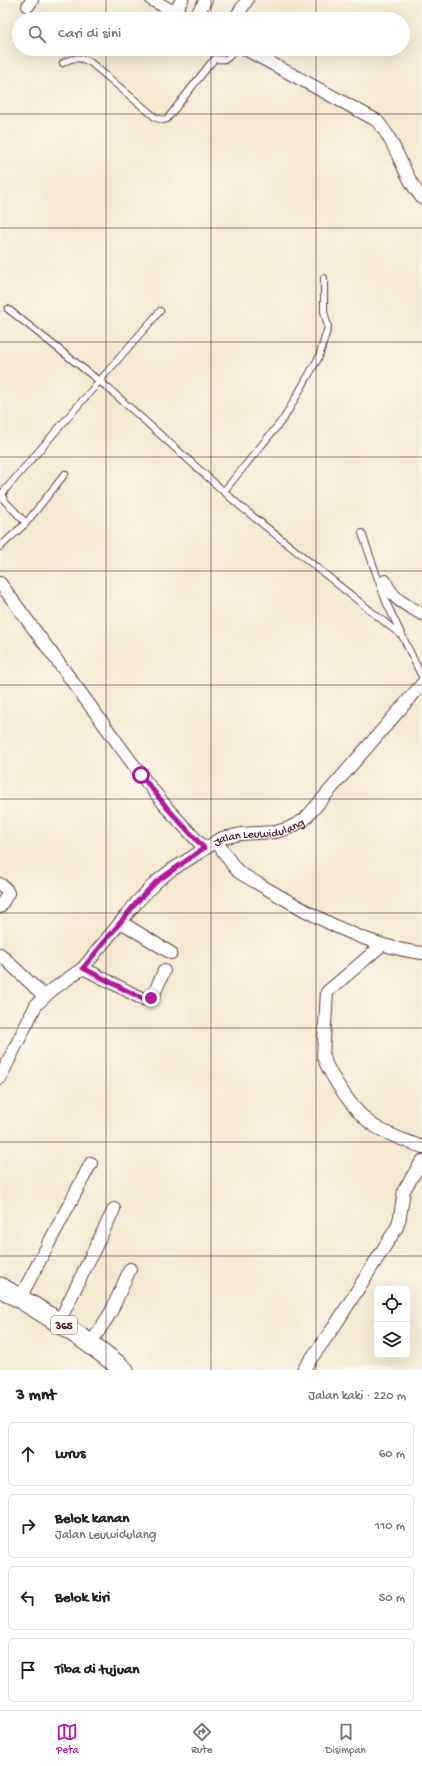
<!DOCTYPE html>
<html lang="id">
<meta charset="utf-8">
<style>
body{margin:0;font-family:"Gochi Hand",sans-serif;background:#f6f6f6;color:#222}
.controls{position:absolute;right:12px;bottom:12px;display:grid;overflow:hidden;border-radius:6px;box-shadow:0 4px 16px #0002}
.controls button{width:36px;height:36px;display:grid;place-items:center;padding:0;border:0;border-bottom:1px solid #e0e0e0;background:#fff;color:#222;font:20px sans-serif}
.stop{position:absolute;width:12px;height:12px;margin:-9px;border:3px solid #b5179e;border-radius:50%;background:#fff}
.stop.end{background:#b5179e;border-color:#fff;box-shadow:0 1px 4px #0008}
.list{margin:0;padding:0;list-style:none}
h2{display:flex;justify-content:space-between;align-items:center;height:52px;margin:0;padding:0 16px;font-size:17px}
h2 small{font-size:13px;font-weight:400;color:#767676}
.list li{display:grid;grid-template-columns:26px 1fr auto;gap:12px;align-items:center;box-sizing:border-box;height:64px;margin:0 8px 8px;padding:0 8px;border:1px solid #e0e0e0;border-radius:6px}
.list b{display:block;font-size:15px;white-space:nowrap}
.list p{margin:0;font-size:13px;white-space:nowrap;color:#767676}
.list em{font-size:13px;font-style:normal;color:#767676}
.icon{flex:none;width:22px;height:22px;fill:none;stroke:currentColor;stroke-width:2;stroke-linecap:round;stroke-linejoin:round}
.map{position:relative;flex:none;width:422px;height:1370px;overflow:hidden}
.search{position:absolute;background:#fff;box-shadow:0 4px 16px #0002;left:12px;right:12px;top:12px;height:44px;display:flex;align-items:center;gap:10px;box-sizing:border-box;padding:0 14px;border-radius:22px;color:#767676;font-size:15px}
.sheet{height:340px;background:#fff}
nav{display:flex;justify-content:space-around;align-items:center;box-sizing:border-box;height:56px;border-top:1px solid #e0e0e0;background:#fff;font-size:11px;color:#767676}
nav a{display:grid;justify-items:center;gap:2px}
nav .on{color:#b5179e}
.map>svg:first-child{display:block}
</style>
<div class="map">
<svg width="422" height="1370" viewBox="0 0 422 1370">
<rect width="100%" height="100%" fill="#fbf7ec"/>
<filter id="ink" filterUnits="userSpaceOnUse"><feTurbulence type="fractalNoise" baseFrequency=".025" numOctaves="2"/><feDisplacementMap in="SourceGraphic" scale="8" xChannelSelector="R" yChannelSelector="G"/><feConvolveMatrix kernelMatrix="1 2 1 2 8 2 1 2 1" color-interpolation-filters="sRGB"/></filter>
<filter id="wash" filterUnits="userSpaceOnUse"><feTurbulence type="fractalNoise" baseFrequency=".012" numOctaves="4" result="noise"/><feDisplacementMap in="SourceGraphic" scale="16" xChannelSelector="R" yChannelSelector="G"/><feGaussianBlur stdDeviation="0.9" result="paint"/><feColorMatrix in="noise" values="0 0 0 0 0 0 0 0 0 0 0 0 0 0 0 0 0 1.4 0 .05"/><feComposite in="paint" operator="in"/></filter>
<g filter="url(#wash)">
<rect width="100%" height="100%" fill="#f4ead3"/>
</g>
<g filter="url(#ink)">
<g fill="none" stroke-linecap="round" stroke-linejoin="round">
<defs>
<g id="service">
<path d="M63,63C73,57 79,57 90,62L156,118L163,120L167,119L210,64L215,59C228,60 227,60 235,49"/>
<polyline points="8,309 108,388 240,506 402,636"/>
<polyline points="224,491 284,418 319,357 328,327 324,311 324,278"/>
<polyline points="26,523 4,500 2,494 5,490 160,311"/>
<polyline points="362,533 386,602 422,677"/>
<polyline points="0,547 26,523 65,474"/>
</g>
<g id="minor">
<polyline points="152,0 188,19"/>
<polyline points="28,6 32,0"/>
<polyline points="175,12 182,0"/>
<polyline points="194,19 206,0"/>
<polyline points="235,19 247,0"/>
<path d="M245,49L376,120C397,142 402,175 422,198"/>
<path d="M385,581C392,599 406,605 422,614"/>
<polyline points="0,583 141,775 168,809 204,848"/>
<path d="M216,841L234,867L240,873C297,906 356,945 422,953"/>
<polyline points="0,884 6,889 8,893 0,907"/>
<polyline points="121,922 171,953"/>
<path d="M382,945L327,992L323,1056C330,1077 357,1116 376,1127C391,1136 407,1141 422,1147"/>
<polyline points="0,954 44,996"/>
<polyline points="83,968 143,999 147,999 154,994 164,971"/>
<path id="s1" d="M0,1078L36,1005L52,990L83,968L137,902L156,882L170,871L222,838L241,834L276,832L289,828L304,820L422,684"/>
<polyline points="20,1298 91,1163"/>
<polyline points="59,1322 114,1209"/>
<polyline points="91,1343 111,1312 130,1269"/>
<polyline points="303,1370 336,1324 397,1227 400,1217 404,1190 422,1161"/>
</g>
<path id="primary" d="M0,1287C44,1312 85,1338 124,1370"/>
</defs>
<!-- service casing -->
<use href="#service" stroke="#643d44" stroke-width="8"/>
<!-- minor casing -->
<use href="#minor" stroke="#643d44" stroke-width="14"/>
<!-- primary casing -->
<use href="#primary" stroke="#643d44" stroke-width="21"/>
<!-- service -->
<use href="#service" stroke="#fff" stroke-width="6"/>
<!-- minor -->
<use href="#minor" stroke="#fff" stroke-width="12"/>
<!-- primary -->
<use href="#primary" stroke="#fff" stroke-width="19"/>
</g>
</g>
<g fill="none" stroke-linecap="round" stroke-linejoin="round" filter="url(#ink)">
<!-- route -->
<polyline stroke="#b5179e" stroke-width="5" points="141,775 168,809 204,848 156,882 137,902 83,968 143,999 151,998"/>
</g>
<!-- grid -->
<path fill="none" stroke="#4a1f2b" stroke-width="1" stroke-opacity="0.55" d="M106,0V19M211,0V19M316,0V19M106,49V1370M211,49V1370M316,49V1370M0,114H422M0,228H422M0,342H422M0,457H422M0,571H422M0,685H422M0,799H422M0,913H422M0,1028H422M0,1142H422M0,1256H422"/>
<g text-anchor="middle" stroke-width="3" stroke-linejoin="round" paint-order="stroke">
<!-- shield labels -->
<rect fill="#fbf7ec" stroke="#7f6065" stroke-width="1" x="51" y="1316" width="26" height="18" rx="3"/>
<g font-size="11" font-weight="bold" fill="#4a1f2b">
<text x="64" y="1329">365</text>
</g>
<!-- street labels -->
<g font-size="12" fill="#4a1f2b" stroke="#fbf7ec">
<text dy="4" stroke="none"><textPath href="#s1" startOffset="371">Jalan Leuwidulang</textPath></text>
</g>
</g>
</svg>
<div class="controls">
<button><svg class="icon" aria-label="locate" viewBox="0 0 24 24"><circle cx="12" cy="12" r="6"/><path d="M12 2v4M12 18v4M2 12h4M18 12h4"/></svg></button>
<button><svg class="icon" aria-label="layers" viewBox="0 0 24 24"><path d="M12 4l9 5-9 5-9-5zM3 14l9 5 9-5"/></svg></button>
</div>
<div class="stop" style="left:141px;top:775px"></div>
<div class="stop end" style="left:151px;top:998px"></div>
<div class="search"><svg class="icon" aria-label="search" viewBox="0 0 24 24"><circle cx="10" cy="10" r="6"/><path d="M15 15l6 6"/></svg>Cari di sini</div>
</div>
<section class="sheet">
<h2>3 mnt<small>Jalan kaki · 220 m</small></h2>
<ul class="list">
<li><svg class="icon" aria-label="ahead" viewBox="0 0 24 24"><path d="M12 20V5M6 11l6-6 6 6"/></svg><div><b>Lurus</b></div><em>60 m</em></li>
<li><svg class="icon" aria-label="right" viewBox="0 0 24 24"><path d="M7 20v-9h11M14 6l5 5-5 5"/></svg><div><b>Belok kanan</b><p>Jalan Leuwidulang</p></div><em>110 m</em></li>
<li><svg class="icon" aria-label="left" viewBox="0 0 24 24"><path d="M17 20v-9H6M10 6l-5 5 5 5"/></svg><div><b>Belok kiri</b></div><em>50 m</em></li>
<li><svg class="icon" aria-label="arrive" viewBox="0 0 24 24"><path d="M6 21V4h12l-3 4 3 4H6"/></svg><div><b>Tiba di tujuan</b></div></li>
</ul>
</section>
<nav>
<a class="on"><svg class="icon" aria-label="map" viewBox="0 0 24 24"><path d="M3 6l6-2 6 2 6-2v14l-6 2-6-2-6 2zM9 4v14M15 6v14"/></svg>Peta</a>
<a><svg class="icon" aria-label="directions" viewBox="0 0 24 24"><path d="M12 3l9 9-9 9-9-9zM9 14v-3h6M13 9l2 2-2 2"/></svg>Rute</a>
<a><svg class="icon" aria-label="saved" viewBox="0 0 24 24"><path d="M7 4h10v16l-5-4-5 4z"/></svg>Disimpan</a>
</nav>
